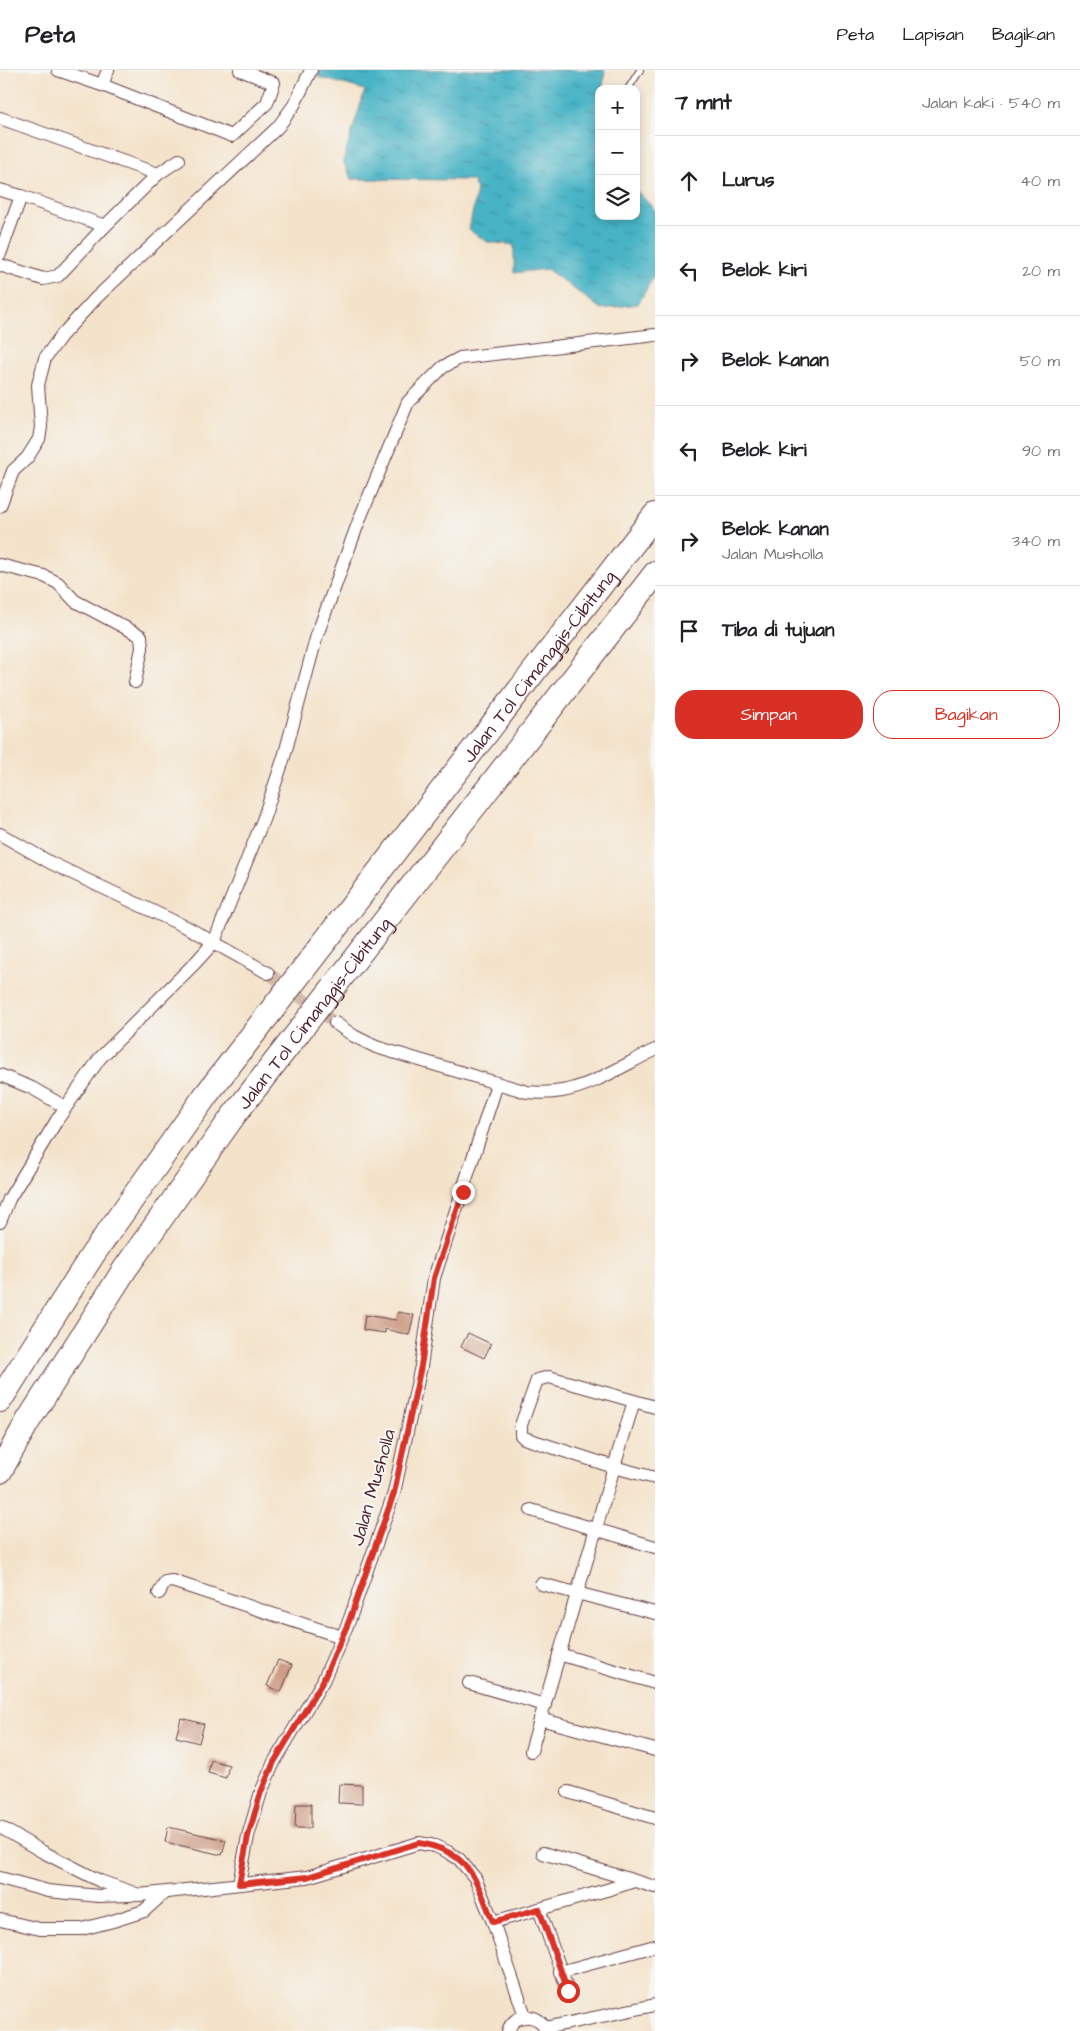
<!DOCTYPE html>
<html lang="id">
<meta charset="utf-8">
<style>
body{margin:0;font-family:"Architects Daughter",sans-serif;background:#f6f6f6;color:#202124}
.controls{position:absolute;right:15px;top:15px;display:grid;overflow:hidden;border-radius:10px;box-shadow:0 2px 8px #0003}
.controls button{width:45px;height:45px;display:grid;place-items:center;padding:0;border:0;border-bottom:1px solid #e0e0e0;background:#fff;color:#202124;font:25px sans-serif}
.stop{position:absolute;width:15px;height:15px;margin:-11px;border:4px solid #d93025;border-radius:50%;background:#fff}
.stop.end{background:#d93025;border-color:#fff;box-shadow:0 1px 5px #0008}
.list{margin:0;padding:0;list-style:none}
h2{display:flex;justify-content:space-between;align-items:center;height:65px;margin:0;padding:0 20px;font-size:21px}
h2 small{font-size:16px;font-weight:400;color:#757577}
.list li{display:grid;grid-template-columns:32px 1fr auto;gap:15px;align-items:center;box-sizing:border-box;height:90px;padding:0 20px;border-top:1px solid #e0e0e0}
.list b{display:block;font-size:19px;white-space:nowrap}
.list p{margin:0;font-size:16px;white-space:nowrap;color:#757577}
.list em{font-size:16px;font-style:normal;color:#757577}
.actions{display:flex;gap:10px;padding:15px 20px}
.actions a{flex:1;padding:11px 0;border:1px solid #d93025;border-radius:20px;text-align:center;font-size:18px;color:#d93025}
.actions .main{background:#d93025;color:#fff}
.icon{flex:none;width:28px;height:28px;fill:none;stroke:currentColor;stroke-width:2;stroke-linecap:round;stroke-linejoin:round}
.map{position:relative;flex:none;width:655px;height:1961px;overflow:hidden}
header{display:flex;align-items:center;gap:30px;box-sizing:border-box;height:70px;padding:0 25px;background:#fff;border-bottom:1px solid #e0e0e0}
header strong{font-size:24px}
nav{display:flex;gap:28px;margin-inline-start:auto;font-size:18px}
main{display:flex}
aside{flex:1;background:#fff}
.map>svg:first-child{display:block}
</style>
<header>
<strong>Peta</strong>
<nav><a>Peta</a><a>Lapisan</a><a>Bagikan</a></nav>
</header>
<main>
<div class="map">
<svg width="655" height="1961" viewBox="0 0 655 1961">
<defs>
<pattern id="water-ripples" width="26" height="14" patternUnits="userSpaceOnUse" patternTransform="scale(1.25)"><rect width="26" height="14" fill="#47b3c5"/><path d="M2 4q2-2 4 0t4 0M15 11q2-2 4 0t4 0" fill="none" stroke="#3d91a0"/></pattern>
</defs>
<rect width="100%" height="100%" fill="#f6f6f2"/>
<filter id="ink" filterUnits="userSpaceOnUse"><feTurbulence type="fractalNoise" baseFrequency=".02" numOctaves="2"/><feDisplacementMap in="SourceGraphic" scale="10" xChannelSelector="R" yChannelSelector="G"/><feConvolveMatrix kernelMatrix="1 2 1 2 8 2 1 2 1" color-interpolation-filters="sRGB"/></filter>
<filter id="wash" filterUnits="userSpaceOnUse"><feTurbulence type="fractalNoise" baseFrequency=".0096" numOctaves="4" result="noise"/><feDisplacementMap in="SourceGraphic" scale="20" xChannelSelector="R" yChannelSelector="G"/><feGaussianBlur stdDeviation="1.12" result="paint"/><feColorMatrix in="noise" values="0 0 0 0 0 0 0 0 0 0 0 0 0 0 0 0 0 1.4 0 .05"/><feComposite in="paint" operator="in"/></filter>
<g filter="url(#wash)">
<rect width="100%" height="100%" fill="#f4e3cb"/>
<!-- water -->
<polygon fill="url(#water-ripples)" stroke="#486978" points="320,0 605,0 603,19 599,19 599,146 636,146 636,120 655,140 655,204 638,234 601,239 547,199 514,203 514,175 488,172 469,160 477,120 472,110 352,109 343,91 365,20 318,7"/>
<g id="blocks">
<!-- building -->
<g fill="#cd9d87">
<polygon points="398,1242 414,1245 409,1265 385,1259 385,1263 363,1260 365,1245 396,1250"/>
<polygon points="468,1263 491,1274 484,1288 461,1277"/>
<polygon points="278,1590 292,1595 281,1622 267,1616"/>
<polygon points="181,1648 204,1654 199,1673 176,1667"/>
<polygon points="211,1690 229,1695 226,1708 208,1703"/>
<polygon points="339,1714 362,1715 362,1734 338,1733"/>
<polygon points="296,1734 311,1734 311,1758 295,1758"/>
<polygon points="168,1757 226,1770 222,1785 165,1772"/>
</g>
</g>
</g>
<g filter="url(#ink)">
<use href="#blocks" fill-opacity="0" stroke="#643c43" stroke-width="1"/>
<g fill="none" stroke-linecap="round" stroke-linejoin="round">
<!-- street-tunnel -->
<polyline stroke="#d2bcab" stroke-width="12" stroke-dasharray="12 6" stroke-linecap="butt" points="268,903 335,953"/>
<defs>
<polyline id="lane" points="628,19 640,0"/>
<g id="street">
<polyline points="58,0 102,15 232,66 267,33 274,13 240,0"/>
<polyline points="102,15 108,0"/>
<polyline points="0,48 158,104"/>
<polyline points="0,120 21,126 105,156"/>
<polyline points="0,184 21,126"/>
<polyline points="0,195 43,209 58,206 105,156 158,104 179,90"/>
<polyline points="0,436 13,401 27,388 39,369 41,357 38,315 45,288 61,266 96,228 278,57 294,35 311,0"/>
<polyline points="0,495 44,506 58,513 75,531 141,566 142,578 135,612"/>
<polyline points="0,764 51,793 190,859 268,903"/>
<path d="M335,953L354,966L376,977L527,1022C539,1023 551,1023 562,1021C593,1016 627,993 655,980"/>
<polyline points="0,1005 32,1018 65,1037"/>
<polyline points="0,1152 9,1129 57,1050 100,988 196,892 214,872 263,750 284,687 317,565 360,448 408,332 443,297 460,288 655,265"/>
<polygon points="549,1307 634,1331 614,1397 524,1368 521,1365 521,1355 537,1310"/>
<polyline points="634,1331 655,1337"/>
<polyline points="531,1440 655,1477"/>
<polyline points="541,1514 655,1543"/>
<polyline points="159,1523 165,1512 172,1511 342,1567"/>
<polyline points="559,1584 655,1613"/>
<polyline points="469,1613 545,1635"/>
<polyline points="540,1649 655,1680"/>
<polyline points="531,1681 614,1397 655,1408"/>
<polyline points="568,1722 655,1748"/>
<polyline points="0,1757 43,1782 100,1811 139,1825 307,1807 419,1773 435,1776 448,1782 459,1789 475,1808 493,1852 525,1946"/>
<polyline points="543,1783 655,1817"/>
<polyline points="0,1808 48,1821 99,1826 131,1825"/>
<polyline points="239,1814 248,1766 261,1722 274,1692 323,1611 349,1551 394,1423 421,1296 434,1208 497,1014"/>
<polyline points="539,1839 568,1921"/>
<polyline points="0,1850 40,1859 82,1859 113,1851 144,1841 164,1823"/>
<polyline points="493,1852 610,1819 634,1811"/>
<polyline points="560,1902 655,1876"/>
<polyline points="545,1958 655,1935"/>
<path d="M508,1961C514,1942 540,1942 546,1961"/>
</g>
<g id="highway">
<path id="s1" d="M0,1330L93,1184L206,1025L655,445"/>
<path id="s2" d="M0,1401L28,1351L125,1199L234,1045L655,504"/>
</g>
</defs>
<!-- lane casing -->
<use href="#lane" stroke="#643c43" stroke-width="8"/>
<!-- street casing -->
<use href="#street" stroke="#643c43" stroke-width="14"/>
<!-- highway casing -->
<use href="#highway" stroke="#643c43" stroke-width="26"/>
<!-- lane -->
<use href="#lane" stroke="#fff" stroke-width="6"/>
<!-- street -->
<use href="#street" stroke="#fff" stroke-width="12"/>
<!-- highway -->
<use href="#highway" stroke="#fff" stroke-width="24"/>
</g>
</g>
<g fill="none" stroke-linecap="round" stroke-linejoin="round" filter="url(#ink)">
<!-- route -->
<path stroke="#d93025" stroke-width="6" d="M463,1122L434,1208L421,1296L394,1423L349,1551L323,1611L274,1692L261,1722L248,1766L239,1814L307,1807L419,1773C469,1781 476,1809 493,1852L539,1839L568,1921"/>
</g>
<g text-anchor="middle" stroke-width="4.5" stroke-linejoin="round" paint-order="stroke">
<!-- street labels -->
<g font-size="19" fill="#4a1f2b" stroke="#f6f6f2">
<text dy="7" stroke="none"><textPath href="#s1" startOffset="911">Jalan Tol Cimanggis–Cibitung</textPath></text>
<text dy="7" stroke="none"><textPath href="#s2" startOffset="556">Jalan Tol Cimanggis–Cibitung</textPath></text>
<text transform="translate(372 1417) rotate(-74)" y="7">Jalan Musholla</text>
</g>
</g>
</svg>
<div class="controls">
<button>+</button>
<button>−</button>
<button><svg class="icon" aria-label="layers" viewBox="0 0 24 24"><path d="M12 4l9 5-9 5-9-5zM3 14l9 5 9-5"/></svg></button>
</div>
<div class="stop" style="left:568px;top:1921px"></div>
<div class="stop end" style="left:463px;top:1122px"></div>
</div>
<aside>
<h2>7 mnt<small>Jalan kaki · 540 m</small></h2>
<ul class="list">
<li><svg class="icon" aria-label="ahead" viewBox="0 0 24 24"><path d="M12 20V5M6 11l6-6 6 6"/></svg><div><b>Lurus</b></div><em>40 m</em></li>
<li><svg class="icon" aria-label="left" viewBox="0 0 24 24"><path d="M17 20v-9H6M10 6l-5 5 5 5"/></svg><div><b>Belok kiri</b></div><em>20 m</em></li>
<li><svg class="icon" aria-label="right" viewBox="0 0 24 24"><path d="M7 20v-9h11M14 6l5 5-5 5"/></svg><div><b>Belok kanan</b></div><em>50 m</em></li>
<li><svg class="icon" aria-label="left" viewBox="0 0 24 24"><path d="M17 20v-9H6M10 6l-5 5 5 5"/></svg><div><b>Belok kiri</b></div><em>90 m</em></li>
<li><svg class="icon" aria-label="right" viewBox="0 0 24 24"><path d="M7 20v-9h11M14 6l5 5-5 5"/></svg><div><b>Belok kanan</b><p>Jalan Musholla</p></div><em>340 m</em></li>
<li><svg class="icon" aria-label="arrive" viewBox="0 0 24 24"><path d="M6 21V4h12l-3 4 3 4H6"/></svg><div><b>Tiba di tujuan</b></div></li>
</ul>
<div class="actions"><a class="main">Simpan</a><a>Bagikan</a></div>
</aside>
</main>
